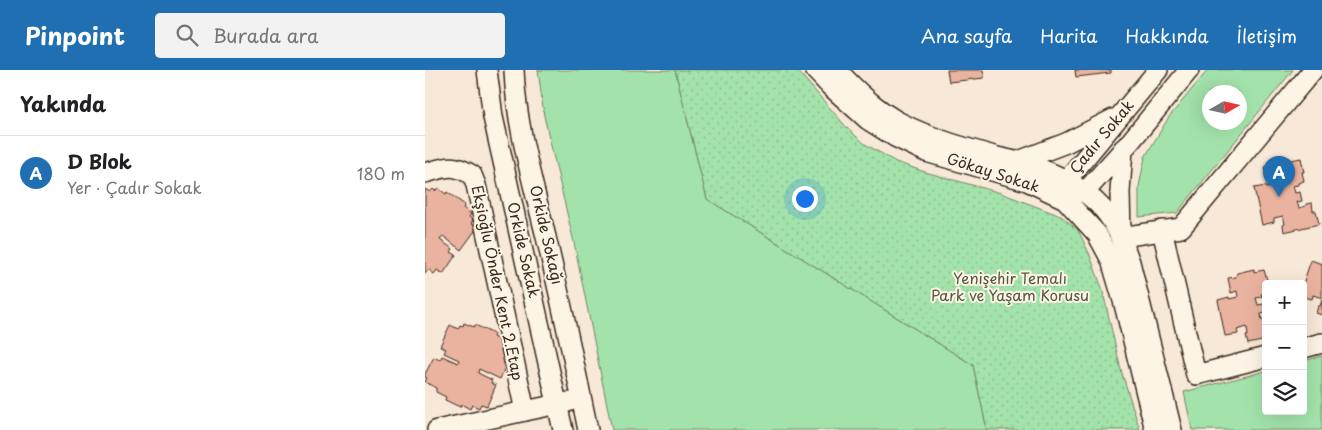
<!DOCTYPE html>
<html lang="tr">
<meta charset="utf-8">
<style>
body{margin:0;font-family:"Playpen Sans",sans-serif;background:#f2f2f2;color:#202124}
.controls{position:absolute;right:15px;bottom:15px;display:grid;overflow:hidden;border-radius:5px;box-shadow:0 5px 20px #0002}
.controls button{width:45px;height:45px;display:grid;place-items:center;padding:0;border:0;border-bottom:1px solid #e0e0e0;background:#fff;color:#202124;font:25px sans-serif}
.compass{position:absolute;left:777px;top:15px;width:45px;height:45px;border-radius:50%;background:#fff;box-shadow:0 5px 20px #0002;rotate:81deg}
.you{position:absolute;left:379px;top:128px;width:18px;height:18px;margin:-12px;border:4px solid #fff;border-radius:50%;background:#1a73e8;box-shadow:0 0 0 8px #1a73e833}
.badge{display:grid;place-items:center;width:32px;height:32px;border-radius:50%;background:#1f6fb2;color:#fff;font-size:16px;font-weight:700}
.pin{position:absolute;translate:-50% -41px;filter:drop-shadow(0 1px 2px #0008)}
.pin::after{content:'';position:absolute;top:26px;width:18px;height:15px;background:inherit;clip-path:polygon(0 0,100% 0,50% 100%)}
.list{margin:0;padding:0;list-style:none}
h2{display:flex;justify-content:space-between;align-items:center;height:65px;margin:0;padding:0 20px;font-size:21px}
h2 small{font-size:16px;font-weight:400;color:#757577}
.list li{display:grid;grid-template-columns:32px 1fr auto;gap:15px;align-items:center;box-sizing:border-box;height:75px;padding:0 20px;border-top:1px solid #e0e0e0}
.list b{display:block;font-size:19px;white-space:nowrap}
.list p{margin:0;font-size:16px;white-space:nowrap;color:#757577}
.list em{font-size:16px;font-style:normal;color:#757577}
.icon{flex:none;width:28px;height:28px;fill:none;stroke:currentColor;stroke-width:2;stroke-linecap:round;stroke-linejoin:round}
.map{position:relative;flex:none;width:897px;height:360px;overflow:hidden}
header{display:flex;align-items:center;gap:30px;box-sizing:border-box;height:70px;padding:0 25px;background:#1f6fb2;color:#fff}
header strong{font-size:24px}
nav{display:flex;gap:28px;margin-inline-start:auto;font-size:18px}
.search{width:350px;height:45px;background:#f2f2f2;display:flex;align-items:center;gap:12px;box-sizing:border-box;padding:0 18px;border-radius:5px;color:#757577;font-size:19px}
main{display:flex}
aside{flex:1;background:#fff}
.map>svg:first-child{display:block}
</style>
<header>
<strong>Pinpoint</strong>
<div class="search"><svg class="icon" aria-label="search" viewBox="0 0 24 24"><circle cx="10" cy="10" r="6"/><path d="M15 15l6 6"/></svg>Burada ara</div>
<nav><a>Ana sayfa</a><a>Harita</a><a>Hakkında</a><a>İletişim</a></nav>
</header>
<main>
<aside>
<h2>Yakında<small></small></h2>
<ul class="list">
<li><span class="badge">A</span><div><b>D Blok</b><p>Yer · Çadır Sokak</p></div><em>180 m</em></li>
</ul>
</aside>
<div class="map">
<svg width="897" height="360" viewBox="0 0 897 360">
<defs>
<pattern id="park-dots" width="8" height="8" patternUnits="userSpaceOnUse" patternTransform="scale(1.25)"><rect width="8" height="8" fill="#a3e3ab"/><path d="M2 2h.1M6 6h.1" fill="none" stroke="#8dc393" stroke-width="1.8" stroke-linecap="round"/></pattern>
</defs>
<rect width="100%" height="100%" fill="#f8e8d7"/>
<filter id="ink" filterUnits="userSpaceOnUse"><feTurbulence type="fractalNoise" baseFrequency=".02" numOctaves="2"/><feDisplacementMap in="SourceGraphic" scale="10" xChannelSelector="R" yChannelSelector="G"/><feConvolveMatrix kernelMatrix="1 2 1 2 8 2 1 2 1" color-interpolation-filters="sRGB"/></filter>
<g filter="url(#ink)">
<!-- grass -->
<g fill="#a3e3ab" stroke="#6f8664" fill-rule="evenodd">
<polygon points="113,0 250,0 282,129 548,295 562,360 187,360 150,177 119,46"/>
<path d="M783,0H868L752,143L714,147V116L720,87L744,47ZM814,22V52H784V22Z"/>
<polygon points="897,286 897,360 767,360 759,322 841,301 841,341 878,341 878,291"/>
</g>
<!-- park -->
<polygon fill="url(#park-dots)" stroke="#6f8664" points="250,0 372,0 423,59 440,74 471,92 500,102 576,123 636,146 653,160 664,183 677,218 696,300 715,360 562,360 548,295 282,129"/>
<!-- building -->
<g fill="#eab3a0" stroke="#3b2a1e">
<polygon points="522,0 558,0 559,8 524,12"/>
<polygon points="650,0 686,0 686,3 651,7"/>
<polygon points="865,88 866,90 876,88 879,102 877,102 879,111 873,113 873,115 868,116 870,123 875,122 877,131 872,132 874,138 881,136 881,134 887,133 888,141 891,141 894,154 859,162 858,155 860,154 858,146 849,148 849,152 837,155 829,118 841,116 841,118 850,116 848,110 843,111 840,97 848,95 848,92"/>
<polygon points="13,118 21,124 22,122 40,135 38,138 46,144 44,147 48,150 46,153 52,158 36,180 18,166 15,170 28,179 26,182 31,185 18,204 12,200 9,204 3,199 1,203 0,202 0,119 5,122 8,119 10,121"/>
<polygon points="886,190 897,194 897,228 888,225 887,229 878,227 878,214"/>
<polygon points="829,199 829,202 839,200 843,213 840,214 841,223 836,224 837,227 831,228 833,235 839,234 841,243 836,244 837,250 841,249 841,270 823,274 821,266 823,266 822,257 812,260 813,264 800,266 793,230 804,227 804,229 813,227 812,221 806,223 803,208 811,207 812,203"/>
<polygon points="897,230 897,245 891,243 893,236 895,236"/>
<polygon points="39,253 49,257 50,255 69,264 68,267 78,272 86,284 75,309 54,299 53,303 67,310 66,313 71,315 62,336 56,334 54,338 47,335 45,339 36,334 35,337 20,330 21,327 11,322 11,318 0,312 2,308 0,307 0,304 9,287 15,290 17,286 33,293 34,290 19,283 21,279 15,276 25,255 33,259 35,255 38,256"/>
</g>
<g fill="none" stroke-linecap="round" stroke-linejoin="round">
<defs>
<g id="minor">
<polyline points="62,0 68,47 138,360"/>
<path d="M89,0C91,56 108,113 121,167C136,231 150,296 163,360"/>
<polyline points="390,0 405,16 443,50 470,67 501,82 602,111 640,129 672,164 686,190 699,234 730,360"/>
<path d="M412,0C431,20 451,40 476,53C505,68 538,77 569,86C584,90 599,92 613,98C636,106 660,120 677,138C691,153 698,173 705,192L747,360"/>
<polyline points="591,92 641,73 688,49"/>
<path d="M0,103C22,97 27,93 47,105L51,115L100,341L143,332"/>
<polyline points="641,111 733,0"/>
<polyline points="659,123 705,72 764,0"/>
<polyline points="737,160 771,305 841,287"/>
<polyline points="696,166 695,122 698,79"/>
<polyline points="696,167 756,158 888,0"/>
<polyline points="878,278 897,273"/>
<polyline points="12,360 100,341"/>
</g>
</defs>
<!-- minor casing -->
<use href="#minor" stroke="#3b2a1e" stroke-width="22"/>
<!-- minor -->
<use href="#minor" stroke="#fcf5e5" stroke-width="19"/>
</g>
</g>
<g text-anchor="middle" stroke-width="4" stroke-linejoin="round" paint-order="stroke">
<!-- street labels -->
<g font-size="15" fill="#3b2a1e" stroke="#fcf5e5">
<text transform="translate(677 67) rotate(-50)" y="5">Çadır Sokak</text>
<text transform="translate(568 103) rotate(18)" y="5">Gökay Sokak</text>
<text transform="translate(121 165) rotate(77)" y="5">Orkide Sokağı</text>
<text transform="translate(98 180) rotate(77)" y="5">Orkide Sokak</text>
<text transform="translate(72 213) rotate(78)" y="5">Ekşioğlu Önder Kent 2.Etap</text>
</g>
<!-- park labels -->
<g font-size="15" fill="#555841" stroke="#fcf5e5">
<text x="585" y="214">Yenişehir Temalı<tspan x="585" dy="17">Park ve Yaşam Korusu</tspan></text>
</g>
</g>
</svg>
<div class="controls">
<button>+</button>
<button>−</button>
<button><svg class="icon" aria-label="layers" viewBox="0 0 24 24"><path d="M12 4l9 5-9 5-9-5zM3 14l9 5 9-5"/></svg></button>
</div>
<svg class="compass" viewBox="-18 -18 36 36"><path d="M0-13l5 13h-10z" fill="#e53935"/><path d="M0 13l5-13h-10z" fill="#757577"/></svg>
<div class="you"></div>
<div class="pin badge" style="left:854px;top:127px">A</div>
</div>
</main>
